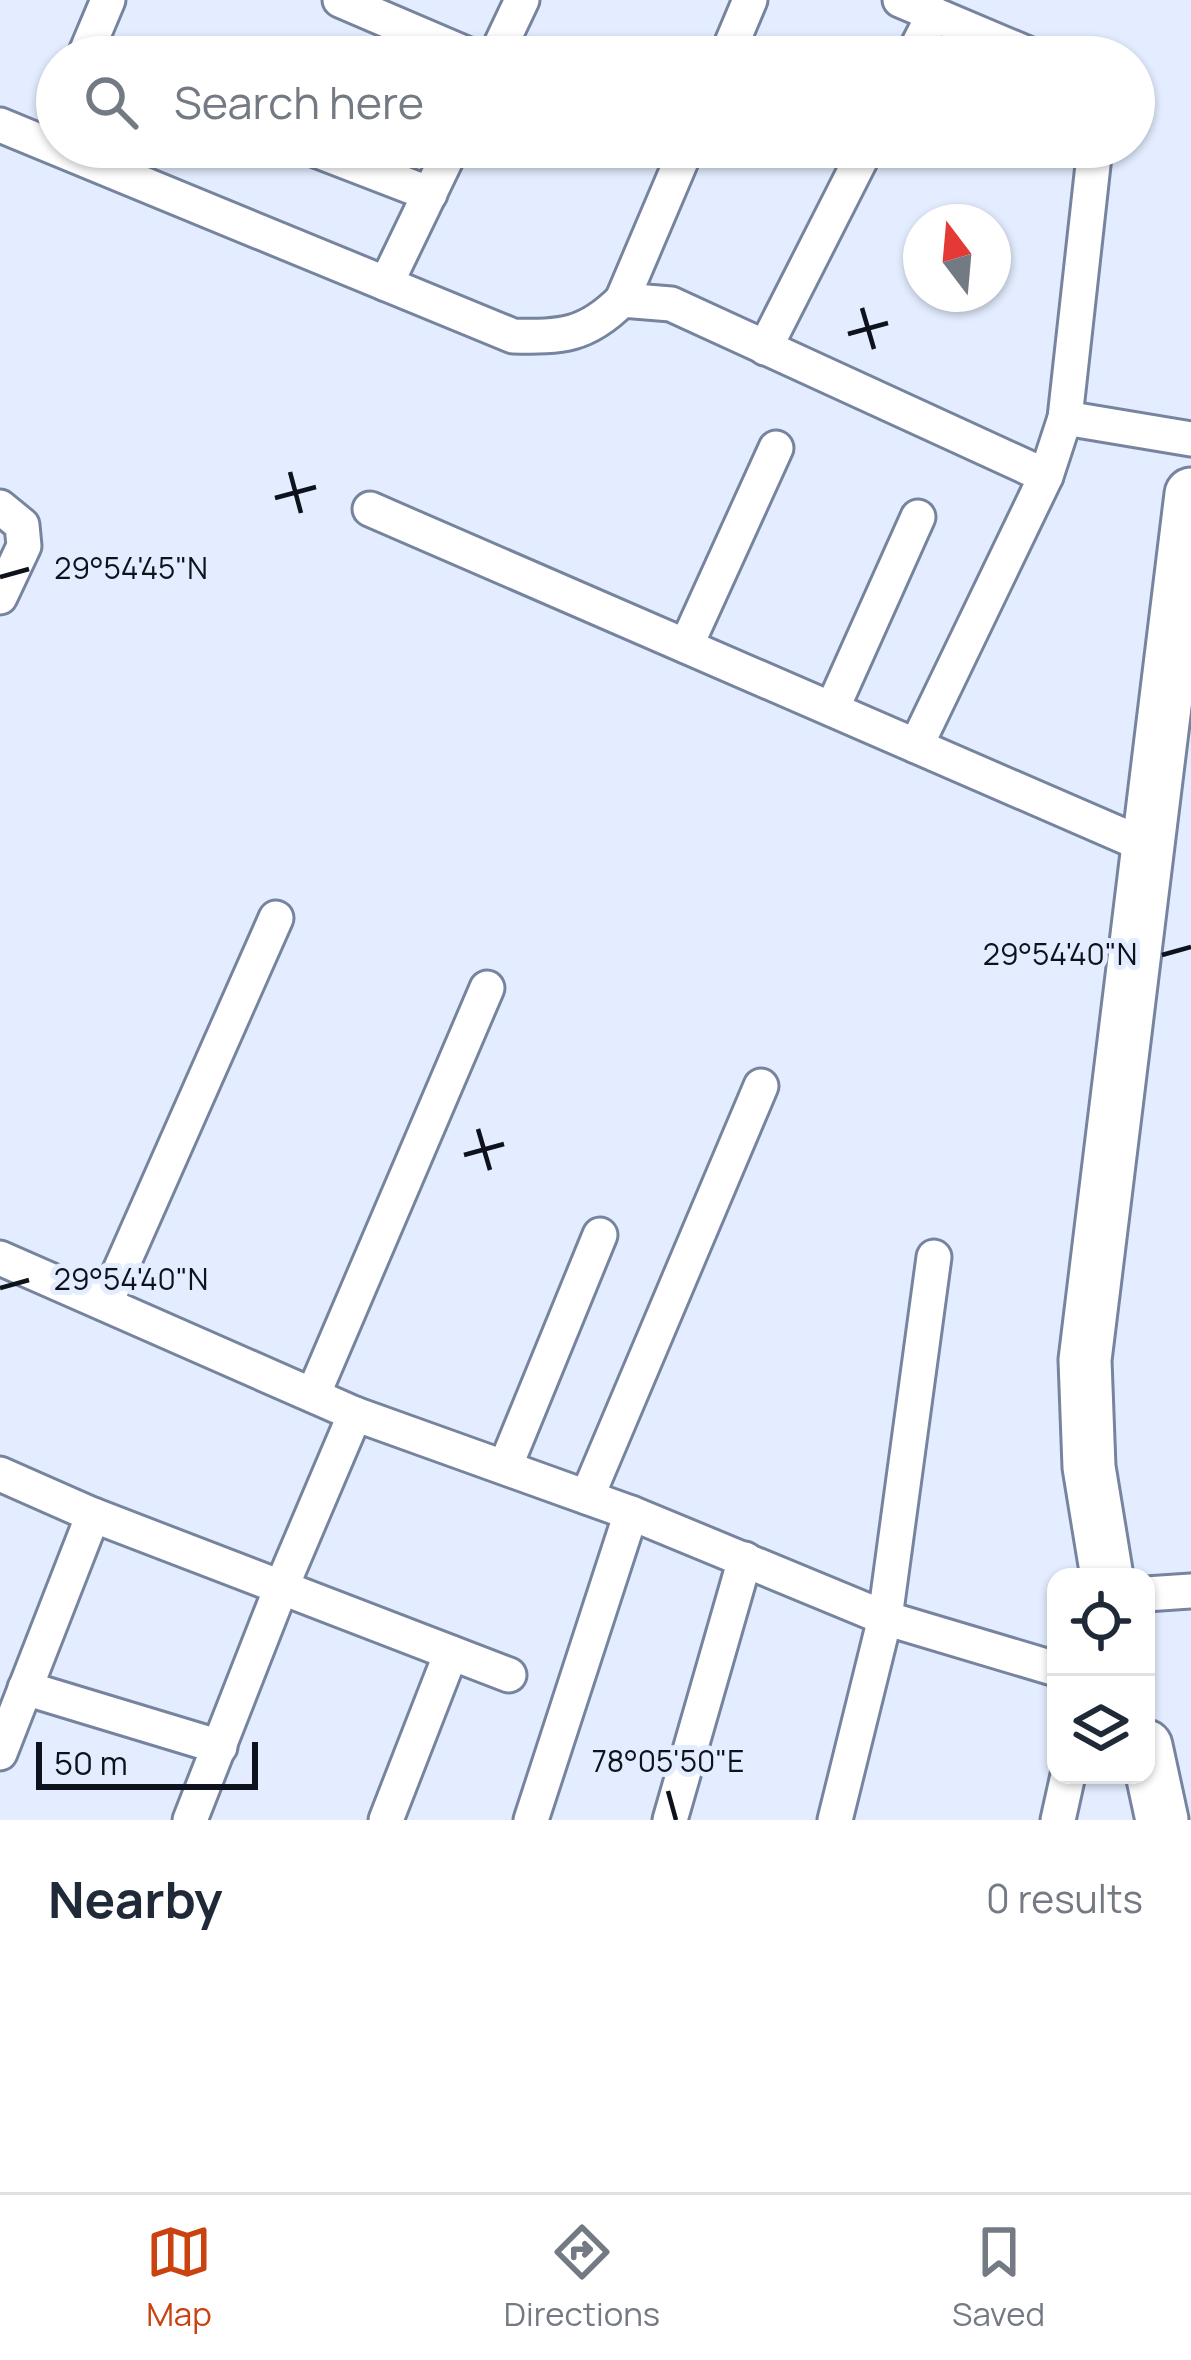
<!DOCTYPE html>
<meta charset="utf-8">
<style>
body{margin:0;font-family:Manrope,sans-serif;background:#f6f6f7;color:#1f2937}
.controls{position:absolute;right:36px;bottom:36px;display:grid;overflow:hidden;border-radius:24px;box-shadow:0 3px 9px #0004}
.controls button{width:108px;height:108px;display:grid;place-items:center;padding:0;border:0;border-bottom:3px solid #e0e1e3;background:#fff;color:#1f2937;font:60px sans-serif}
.compass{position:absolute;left:903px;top:204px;width:108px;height:108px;border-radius:50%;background:#fff;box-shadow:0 3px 9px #0004;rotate:344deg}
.scale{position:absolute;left:36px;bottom:30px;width:222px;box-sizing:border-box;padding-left:12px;border:6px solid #0d121c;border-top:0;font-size:33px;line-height:42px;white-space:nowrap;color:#0d121c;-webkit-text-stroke:9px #e3edff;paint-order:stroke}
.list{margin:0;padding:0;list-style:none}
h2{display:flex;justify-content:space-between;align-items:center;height:156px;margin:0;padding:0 48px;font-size:51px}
h2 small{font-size:39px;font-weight:400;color:#747a83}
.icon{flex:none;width:66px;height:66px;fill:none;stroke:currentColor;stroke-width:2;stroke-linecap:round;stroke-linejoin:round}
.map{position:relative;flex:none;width:1191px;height:1820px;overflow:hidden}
.search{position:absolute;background:#fff;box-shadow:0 3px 9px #0004;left:36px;right:36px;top:36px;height:132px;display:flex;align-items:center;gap:30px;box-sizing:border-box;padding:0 42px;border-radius:66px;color:#747a83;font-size:45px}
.sheet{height:372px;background:#fff}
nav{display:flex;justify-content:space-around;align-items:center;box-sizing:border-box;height:168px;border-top:3px solid #e0e1e3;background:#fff;font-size:33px;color:#747a83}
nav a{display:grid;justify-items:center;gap:6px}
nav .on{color:#c9420f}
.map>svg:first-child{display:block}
</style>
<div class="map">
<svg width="1191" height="1820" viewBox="0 0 1191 1820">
<rect width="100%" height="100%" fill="#e3edff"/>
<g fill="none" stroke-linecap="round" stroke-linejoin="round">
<defs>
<g id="minor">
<polyline points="340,0 473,57"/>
<polyline points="900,0 1035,57"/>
<polyline points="84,57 108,0"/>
<polyline points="495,57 522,0"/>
<polyline points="726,57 750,0"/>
<polyline points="912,57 934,14"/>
<path d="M0,125L513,336C562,337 586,336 622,300L671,304L1046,476L1065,418L1095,147"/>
<polyline points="308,147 430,194"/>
<polyline points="386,284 452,147"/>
<polyline points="622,300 687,147"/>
<polyline points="765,348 867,147"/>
<polyline points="1065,418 1191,439"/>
<polyline points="0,507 22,525 24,546 0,597"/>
<polyline points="370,509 1149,847"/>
<polyline points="686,646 776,448"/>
<polyline points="832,709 918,517"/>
<polyline points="916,746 1046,476"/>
<polyline points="0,1258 355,1414 631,1513 885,1618 1056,1669"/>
<polyline points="106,1302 276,918"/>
<polyline points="313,1395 487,988"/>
<polyline points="505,1467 600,1235"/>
<polyline points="0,1474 93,1515 509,1675"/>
<polyline points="587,1497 761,1086"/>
<polyline points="1146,1594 1191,1591"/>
<polyline points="25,1688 220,1747"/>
<polyline points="0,1753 93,1515"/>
<polyline points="190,1820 281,1588 355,1414"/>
<polyline points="386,1820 451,1653"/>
<polyline points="531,1820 631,1513"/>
<polyline points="670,1820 745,1559"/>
<polyline points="835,1820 885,1618 934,1257"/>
<polyline points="1058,1820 1068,1775"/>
</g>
<g id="highway">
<polyline points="1107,1577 1089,1467 1085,1360 1191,494"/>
<polyline points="1146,1746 1162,1820"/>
</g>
</defs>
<!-- minor casing -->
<use href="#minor" stroke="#76849f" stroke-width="39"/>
<!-- highway casing -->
<use href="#highway" stroke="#76849f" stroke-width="57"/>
<!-- minor -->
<use href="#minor" stroke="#fff" stroke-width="33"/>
<!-- highway -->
<use href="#highway" stroke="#fff" stroke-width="51"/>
</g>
<!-- ticks -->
<path fill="none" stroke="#0d121c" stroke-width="4.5" d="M862,308L874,349M848,334L888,323M290,472L301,513M275,498L316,487M0,577L29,569M1162,955L1191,947M478,1129L490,1170M464,1155L504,1144M0,1288L29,1280M668,1791L676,1820"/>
<g font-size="30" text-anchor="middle" fill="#0d121c" stroke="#e3edff" stroke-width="10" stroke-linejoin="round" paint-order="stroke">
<text x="131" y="579">29°54'45"N</text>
<text x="1060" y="965">29°54'40"N</text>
<text x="131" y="1290">29°54'40"N</text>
<text x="668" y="1772">78°05'50"E</text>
</g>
</svg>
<div class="controls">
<button><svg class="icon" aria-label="locate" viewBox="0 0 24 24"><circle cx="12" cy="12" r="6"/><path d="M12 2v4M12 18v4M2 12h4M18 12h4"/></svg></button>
<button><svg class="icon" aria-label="layers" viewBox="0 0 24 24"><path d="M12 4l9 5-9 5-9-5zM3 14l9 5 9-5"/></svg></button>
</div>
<svg class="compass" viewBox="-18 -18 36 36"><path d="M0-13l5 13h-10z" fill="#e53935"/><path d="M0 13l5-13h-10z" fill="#747a83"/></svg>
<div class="scale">50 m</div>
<div class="search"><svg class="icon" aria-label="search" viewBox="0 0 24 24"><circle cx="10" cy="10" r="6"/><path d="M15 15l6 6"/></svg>Search here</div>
</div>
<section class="sheet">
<h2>Nearby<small>0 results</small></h2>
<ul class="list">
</ul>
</section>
<nav>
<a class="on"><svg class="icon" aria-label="map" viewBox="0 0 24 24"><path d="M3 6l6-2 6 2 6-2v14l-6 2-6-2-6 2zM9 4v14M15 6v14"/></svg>Map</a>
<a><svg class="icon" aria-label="directions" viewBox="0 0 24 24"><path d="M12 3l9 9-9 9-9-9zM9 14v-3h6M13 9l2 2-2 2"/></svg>Directions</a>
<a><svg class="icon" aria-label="saved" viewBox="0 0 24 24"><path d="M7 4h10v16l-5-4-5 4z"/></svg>Saved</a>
</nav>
